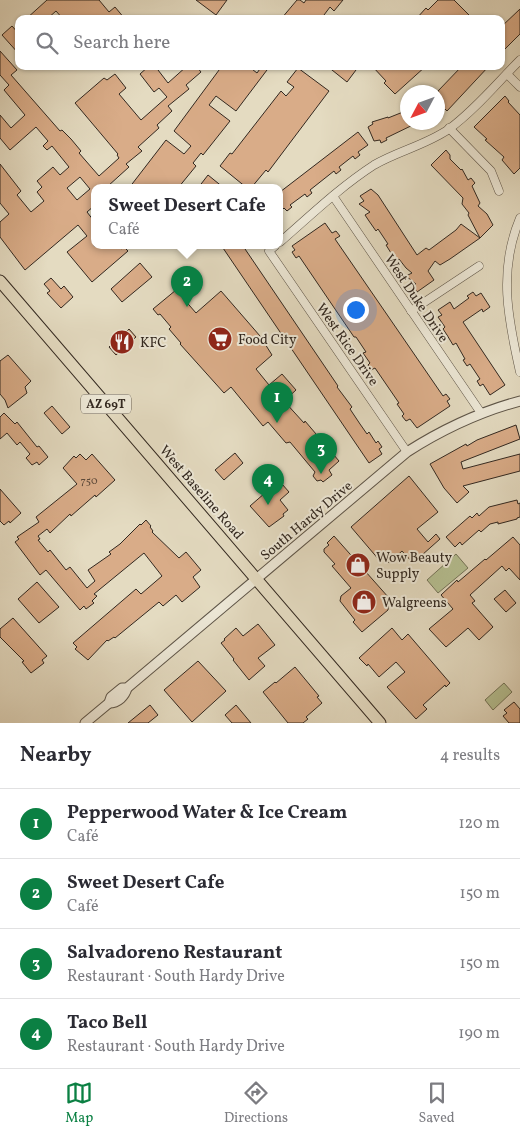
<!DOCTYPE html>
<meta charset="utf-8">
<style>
body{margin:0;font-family:Vollkorn,serif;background:#f2f2f3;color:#2b2b33}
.compass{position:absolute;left:400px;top:85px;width:45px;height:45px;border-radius:50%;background:#fff;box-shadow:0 1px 4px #0004;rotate:229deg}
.you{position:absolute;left:355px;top:309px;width:18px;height:18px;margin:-12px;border:4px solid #fff;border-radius:50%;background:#1a73e8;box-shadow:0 0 0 8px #1a73e833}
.badge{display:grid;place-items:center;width:32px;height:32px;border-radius:50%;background:#0b8043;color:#fff;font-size:16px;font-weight:700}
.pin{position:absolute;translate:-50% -41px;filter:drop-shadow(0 1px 2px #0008)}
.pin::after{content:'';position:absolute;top:26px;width:18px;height:15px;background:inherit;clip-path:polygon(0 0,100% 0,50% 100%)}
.popup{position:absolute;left:91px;top:184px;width:192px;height:65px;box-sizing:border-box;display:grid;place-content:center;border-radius:10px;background:#fff;filter:drop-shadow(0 1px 4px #0005);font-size:16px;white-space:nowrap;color:#7c7c81}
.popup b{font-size:19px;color:#2b2b33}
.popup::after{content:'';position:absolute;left:50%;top:100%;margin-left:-10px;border:10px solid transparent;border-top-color:#fff}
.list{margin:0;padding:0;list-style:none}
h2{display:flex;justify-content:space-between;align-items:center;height:65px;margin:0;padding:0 20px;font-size:21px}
h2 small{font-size:16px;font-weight:400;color:#7c7c81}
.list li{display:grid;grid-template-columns:32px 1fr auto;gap:15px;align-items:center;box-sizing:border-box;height:70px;padding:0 20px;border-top:1px solid #e1e1e2}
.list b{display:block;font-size:19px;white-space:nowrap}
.list p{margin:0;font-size:16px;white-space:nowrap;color:#7c7c81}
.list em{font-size:16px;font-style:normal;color:#7c7c81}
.icon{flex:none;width:28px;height:28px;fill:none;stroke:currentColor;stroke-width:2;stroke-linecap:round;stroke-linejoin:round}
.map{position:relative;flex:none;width:520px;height:723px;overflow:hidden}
.search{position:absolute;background:#fff;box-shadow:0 1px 4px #0004;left:15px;right:15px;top:15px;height:55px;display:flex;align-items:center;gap:12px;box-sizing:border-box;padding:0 18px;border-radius:10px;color:#7c7c81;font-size:19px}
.sheet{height:345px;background:#fff}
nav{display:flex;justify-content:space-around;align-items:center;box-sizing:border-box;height:70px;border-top:1px solid #e1e1e2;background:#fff;font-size:14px;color:#7c7c81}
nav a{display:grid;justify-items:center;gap:2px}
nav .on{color:#0b8043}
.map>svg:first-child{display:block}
</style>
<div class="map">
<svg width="520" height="723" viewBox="0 0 520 723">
<rect width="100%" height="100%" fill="#e4dbc1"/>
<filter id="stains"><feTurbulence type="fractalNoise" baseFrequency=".004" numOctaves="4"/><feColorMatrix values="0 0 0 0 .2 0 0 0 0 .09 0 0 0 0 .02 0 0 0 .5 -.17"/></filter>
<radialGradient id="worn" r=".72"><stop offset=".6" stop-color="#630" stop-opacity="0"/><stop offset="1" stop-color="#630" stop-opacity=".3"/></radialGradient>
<!-- green -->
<g fill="#b6c092" stroke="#747459">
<polygon points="456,554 468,568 438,593 427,580"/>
<polygon points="504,683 512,692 493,710 485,700"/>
</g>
<!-- building -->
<g fill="#d9ac88" stroke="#322820" fill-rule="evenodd">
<polygon points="47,0 99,0 109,12 115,7 125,19 63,19 56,11 47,19 26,19"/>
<polygon points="196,0 227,0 216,15"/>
<polygon points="297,0 300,0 304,3 306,0 343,0 334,11 330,7 321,19 281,19"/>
<polygon points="438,0 454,0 473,19 416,19 426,8 428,10"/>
<polygon points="520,9 520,34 501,53 501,27"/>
<polygon points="12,26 19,34 19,54 2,35"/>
<path d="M0,51L17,70L11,75L60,131L62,130L71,139L81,151L79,153L99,176L119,158L117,155L118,154L75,103L104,78L107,80L115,74L126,88L119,94L141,120L167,97L159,88L154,92L140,74L149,66H163L158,70L168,83L187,66H196L201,72L186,85L189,89L168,106L172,111L157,125L159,128L138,147L142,151L126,164L129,167L108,186L110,188H94V206L87,212L94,221V246H119L121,249L124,247L128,251L92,282L67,252L87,236L78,225L25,270L0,237V222L9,214L0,203V164L21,191L17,195L31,212L44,201L37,192L42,187L37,181L53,167L60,175L69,167L52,146L47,150L43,146L48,141L36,127L10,150L0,138V115L11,128L25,115L4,90L9,85L0,75ZM80,177L90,189L77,200L67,188Z"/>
<polygon points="222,66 248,66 257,73 262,66 270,66 236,111 216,96 209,105 230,121 203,155 201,153 193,163 196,166 178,188 129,188 166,140 184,154 191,146 174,131"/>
<polygon points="327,66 359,66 347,82"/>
<polygon points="372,66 426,66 395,94 384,83 386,81"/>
<polygon points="462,66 489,66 447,111 445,109 440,113 438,110 438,91"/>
<polygon points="298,68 329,91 268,172 266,170 251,188 247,188 220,166 230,153 232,154 281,91 286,96 294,87 287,82"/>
<polygon points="505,96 509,101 508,102 520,115 520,168 514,174 502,160 504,157 485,140 487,139 474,127"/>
<polygon points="408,110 408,122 419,122 386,138 387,140 381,143 380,140 374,141 368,127 373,124 372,122 388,117 388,118"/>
<polygon points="358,132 368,145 358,152 360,155 355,159 353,156 339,167 341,170 336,174 334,171 310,190 312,193 307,197 305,194 290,205 292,207 287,211 284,208 280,212 280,192"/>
<polygon points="446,150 450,155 450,159 461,170 462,169 468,180 471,178 475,183 472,186 480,203 478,206 487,214 493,225 480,238 450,259 440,265 435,261 428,271 434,280 417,292 413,286 416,284 406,276 412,273 406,268 399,259 396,261 386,245 388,244 378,229 376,231 369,221 365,215 370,212 359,204 364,201 360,196 371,189 378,195 417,255 426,248 429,250 456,230 461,224 480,238 468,215 469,213 462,204 463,198 431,165"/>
<polygon points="208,175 224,188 198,188"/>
<polygon points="325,223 332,233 336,231 340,236 335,239 443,396 446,394 450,399 447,401 450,406 417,428 410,419 406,421 402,416 404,414 397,404 399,403 375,368 371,370 368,365 370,363 363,353 366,352 356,337 354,337 299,256 296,258 292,252 295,250 292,246"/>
<polygon points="227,246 243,246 338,386 337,387 352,407 350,409 360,424 367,434 369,432 376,443 378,441 382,447 379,449 382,454 369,463 223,248"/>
<polygon points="140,263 152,277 122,302 111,289"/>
<polygon points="51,278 61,289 64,286 73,297 61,308 47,293 50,291 44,284"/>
<polygon points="176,290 196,313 221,291 260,336 272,355 256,369 269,385 282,374 296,390 284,401 304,423 305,421 339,461 329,470 332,475 323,482 321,480 317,481 313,476 315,472 290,442 286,443 268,422 263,426 231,387 224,393 180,344 181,343 169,329 171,327 160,314 158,315 153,309"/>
<polygon points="473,292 476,296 481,293 490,307 483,312 482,309 463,322 505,385 490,395 483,384 480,386 477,381 480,379 470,364 467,366 463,360 465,359 456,343 453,345 447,335 443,329 445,327 438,317 442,315 438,310 450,302 454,309 469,298 467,296"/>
<polygon points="129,329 136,337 116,355 109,347 121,335 122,336"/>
<polygon points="8,355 31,381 25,387 27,393 8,408 5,400 0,394 0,361"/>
<polygon points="52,406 70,427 62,434 44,413"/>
<polygon points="4,413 15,424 17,422 37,447 39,446 48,457 39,465 37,462 32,465 26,458 30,454 20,442 17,445 7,433 0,439 0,417"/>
<polygon points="516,425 520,439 461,462 463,469 520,454 520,471 463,486 469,492 457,503 444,488 430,464 466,444 467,446 477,440"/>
<polygon points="235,453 243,463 224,480 215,470"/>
<polygon points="80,454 86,460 92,454 115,480 96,497 95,495 71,516 70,514 50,533 47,529 38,536 40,539 38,540 48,552 50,550 66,570 70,567 87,588 95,581 88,570 111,554 109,552 120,544 140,524 141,525 146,520 151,526 150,527 153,531 152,532 179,558 186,552 201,570 193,577 200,587 182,602 176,595 163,606 159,602 115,638 114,637 108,641 107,640 88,660 75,649 77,647 73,643 136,589 141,594 162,576 144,553 94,594 97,596 92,601 94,603 86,609 84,606 80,610 46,570 40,575 15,542 19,539 17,537 39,522 36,517 77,484 63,468 74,456 76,458"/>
<polygon points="409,476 438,512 417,529 428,542 436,534 440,539 413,563 402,551 389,563 384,557 380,561 351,527"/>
<polygon points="282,484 289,492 280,500 288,510 283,514 284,516 269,527 250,506 265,493 266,494 271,490 273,492"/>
<polygon points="0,489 21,513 10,523 9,521 4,525 0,521"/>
<polygon points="517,500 518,504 520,503 520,517 517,518 517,519 498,524 498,522 490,524 481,532 479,530 462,545 460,542 455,547 446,537 470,516 472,518 477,513 479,516 489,507"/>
<polygon points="334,536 389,598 388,610 362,632 353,622 355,620 340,601 341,596 351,588 332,566 335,564 324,552 324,549 329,545 327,543"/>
<polygon points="513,537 520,545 520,580 509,568 506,571 502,566 470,595 475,601 472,603 493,627 479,640 468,628 446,647 429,629 453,609 441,595 457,580 458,582 485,559 486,560"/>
<polygon points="37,582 59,607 39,623 18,599"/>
<polygon points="505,590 516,603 506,612 494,599"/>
<polygon points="13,618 47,656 42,660 44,663 31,673 22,662 24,661 0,637 0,629"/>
<polygon points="258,624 275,645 258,658 265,666 249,680 233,660 234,659 221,643 225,640 224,639 236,628 243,636"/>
<polygon points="392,628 402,640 408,634 450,683 446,687 445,685 423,705 427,709 416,719 387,687 405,672 396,662 379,677 368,664 367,666 359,658"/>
<polygon points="198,661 226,691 192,722 164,690"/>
<polygon points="295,667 319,696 317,697 322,703 306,717 308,719 303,723 288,723 263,692 275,682 276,683"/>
<polygon points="514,702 520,709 520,723 509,723 503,716 507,713 504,710"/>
<polygon points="150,705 158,715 148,723 128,723"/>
<polygon points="236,705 251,723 232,723 225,715"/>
</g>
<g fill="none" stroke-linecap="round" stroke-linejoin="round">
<defs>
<g id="minor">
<polyline points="507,74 520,87"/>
<polyline points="449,128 491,171 499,191"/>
<polyline points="333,196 481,413"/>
<path d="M520,218C498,270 508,319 520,372"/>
<path d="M280,242C310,216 340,187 374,165C398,151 426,145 449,129C475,110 497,83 520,60"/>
<polyline points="275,246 269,251 407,452"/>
<polyline points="411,311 479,266"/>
</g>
<g id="tertiary">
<path d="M109,703C118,703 125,696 127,688"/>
<path d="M85,723L109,703L111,697L122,688H127L407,452C443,429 479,412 520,401"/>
</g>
<polyline id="primary" points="0,281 380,723"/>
</defs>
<!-- minor casing -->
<use href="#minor" stroke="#5e5548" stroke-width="9"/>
<!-- tertiary casing -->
<use href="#tertiary" stroke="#5e5548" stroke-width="11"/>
<!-- primary casing -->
<use href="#primary" stroke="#322820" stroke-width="13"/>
<!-- minor -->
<use href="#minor" stroke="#ede8d7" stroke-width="8"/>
<!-- tertiary -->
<use href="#tertiary" stroke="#ede8d7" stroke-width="9"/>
<!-- primary -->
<use href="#primary" stroke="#e4dbc1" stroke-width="11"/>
</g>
<!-- icons -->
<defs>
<symbol id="supermarket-disc" viewBox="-11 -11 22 22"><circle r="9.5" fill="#8f2418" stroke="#ede8d7"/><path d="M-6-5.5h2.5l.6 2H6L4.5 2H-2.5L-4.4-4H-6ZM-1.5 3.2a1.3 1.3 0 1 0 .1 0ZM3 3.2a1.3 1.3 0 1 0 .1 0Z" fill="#fff"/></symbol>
<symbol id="restaurant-disc" viewBox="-11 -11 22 22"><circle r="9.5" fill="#8f2418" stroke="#ede8d7"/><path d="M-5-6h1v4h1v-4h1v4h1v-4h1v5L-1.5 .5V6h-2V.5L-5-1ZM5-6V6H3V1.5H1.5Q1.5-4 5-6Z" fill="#fff"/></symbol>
<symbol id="shop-disc" viewBox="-11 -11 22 22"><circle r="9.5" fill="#8f2418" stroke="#ede8d7"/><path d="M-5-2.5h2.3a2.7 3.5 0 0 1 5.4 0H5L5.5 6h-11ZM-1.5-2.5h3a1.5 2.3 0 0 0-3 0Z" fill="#fff"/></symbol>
</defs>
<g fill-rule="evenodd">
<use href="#supermarket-disc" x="206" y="325" width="28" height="28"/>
<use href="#restaurant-disc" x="108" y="328" width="28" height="28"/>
<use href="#shop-disc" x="344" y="551" width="28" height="28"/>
<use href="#shop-disc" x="350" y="588" width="28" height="28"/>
</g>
<g text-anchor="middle" stroke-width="4" stroke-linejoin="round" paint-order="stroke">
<!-- number labels -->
<g font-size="11" fill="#5c493a">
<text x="89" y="484">750</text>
</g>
<!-- shield labels -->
<rect fill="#ede8d7" stroke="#6a6257" stroke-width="1" x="81" y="394.5" width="50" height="19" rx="4"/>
<g font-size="12" font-weight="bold" fill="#322820">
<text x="106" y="408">AZ 69T</text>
</g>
<!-- street labels -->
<g font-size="14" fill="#322820" stroke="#ede8d7">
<text transform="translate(417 298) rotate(56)" y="5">West Duke Drive</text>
<text transform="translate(348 344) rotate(55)" y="5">West Rice Drive</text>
<text transform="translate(202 492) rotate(49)" y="5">West Baseline Road</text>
<text transform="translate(306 520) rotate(-40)" y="5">South Hardy Drive</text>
</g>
<!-- poi labels -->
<g font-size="14" fill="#322820" stroke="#ede8d7" text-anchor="start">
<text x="238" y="344">Food City</text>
<text x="140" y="347">KFC</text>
<text x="376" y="562">Wow Beauty<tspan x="376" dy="16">Supply</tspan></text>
<text x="382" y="607">Walgreens</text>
</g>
</g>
<rect width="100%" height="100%" filter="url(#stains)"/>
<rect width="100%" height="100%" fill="url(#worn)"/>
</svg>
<svg class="compass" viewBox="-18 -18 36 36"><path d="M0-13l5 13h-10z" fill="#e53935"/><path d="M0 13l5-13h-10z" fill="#7c7c81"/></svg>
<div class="you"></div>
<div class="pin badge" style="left:277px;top:423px">1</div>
<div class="pin badge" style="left:187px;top:307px">2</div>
<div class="popup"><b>Sweet Desert Cafe</b>Café</div>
<div class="pin badge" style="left:321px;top:474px">3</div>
<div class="pin badge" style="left:268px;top:505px">4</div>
<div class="search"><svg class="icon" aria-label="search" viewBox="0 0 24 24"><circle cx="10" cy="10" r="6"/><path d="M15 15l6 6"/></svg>Search here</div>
</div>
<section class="sheet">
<h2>Nearby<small>4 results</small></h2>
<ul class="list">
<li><span class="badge">1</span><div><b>Pepperwood Water &amp; Ice Cream</b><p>Café</p></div><em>120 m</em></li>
<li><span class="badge">2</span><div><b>Sweet Desert Cafe</b><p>Café</p></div><em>150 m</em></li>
<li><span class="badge">3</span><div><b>Salvadoreno Restaurant</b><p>Restaurant · South Hardy Drive</p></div><em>150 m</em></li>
<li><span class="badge">4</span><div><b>Taco Bell</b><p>Restaurant · South Hardy Drive</p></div><em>190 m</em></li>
</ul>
</section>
<nav>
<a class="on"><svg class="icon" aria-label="map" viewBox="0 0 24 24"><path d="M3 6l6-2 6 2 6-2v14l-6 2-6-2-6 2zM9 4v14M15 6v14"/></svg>Map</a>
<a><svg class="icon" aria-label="directions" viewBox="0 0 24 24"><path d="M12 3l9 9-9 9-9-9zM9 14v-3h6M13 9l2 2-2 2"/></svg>Directions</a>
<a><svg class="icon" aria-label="saved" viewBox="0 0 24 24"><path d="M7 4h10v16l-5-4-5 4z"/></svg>Saved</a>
</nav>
